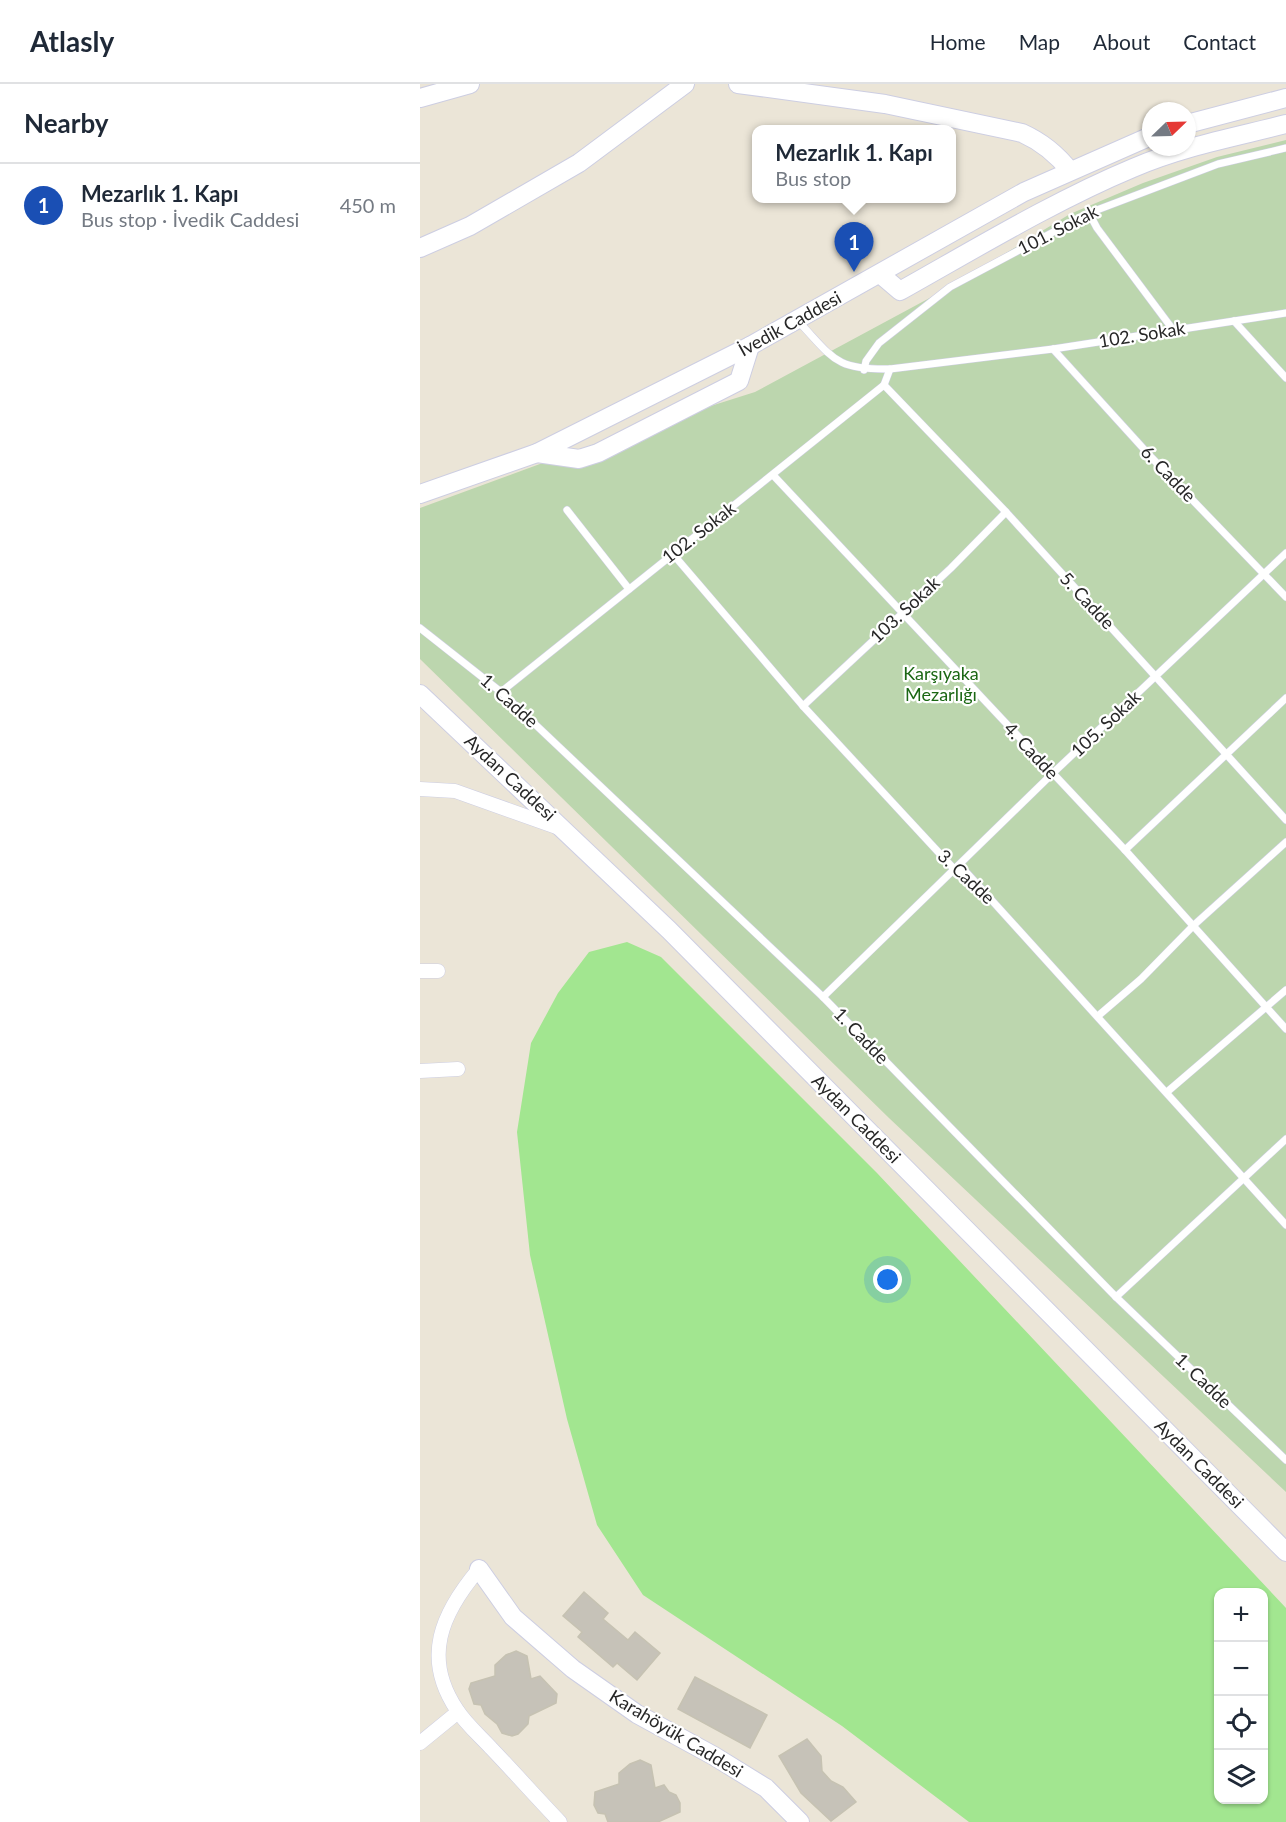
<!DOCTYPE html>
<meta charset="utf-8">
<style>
body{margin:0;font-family:Lato,sans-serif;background:#f6f6f7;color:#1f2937}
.controls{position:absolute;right:18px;bottom:18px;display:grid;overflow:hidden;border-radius:12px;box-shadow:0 2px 4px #0004}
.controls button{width:54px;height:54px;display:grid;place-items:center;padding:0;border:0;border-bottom:2px solid #e0e1e3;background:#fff;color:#1f2937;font:30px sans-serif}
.compass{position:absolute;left:722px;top:18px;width:54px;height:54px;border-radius:50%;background:#fff;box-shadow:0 2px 4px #0004;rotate:67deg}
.you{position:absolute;left:468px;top:1196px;width:21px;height:21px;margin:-15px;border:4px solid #fff;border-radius:50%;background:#1a73e8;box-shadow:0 0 0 9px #1a73e833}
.badge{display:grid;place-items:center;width:39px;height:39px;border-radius:50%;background:#313cff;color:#fff;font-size:20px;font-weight:700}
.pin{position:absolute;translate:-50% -50px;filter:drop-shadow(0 2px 3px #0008)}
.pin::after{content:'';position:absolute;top:32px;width:21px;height:18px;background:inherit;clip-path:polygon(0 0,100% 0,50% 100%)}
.popup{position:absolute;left:332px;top:41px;width:204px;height:78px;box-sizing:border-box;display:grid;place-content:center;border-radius:12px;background:#fff;filter:drop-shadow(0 2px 4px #0005);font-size:20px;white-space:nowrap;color:#747a83}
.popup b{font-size:22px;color:#1f2937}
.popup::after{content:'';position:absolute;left:50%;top:100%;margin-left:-12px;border:12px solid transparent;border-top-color:#fff}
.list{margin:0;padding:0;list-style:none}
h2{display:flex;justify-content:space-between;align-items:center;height:78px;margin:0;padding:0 24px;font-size:26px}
h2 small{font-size:20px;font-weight:400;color:#747a83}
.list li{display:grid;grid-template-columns:39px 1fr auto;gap:18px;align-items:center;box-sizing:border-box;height:84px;padding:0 24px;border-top:2px solid #e0e1e3}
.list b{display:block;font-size:22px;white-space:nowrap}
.list p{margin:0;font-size:20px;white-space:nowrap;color:#747a83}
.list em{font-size:20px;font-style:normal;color:#747a83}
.icon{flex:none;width:33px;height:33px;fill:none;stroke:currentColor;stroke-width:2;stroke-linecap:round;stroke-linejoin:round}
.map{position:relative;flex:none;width:866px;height:1738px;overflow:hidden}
header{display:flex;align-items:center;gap:36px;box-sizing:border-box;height:84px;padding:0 30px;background:#fff;border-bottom:2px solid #e0e1e3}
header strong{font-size:28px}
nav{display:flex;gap:33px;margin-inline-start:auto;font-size:21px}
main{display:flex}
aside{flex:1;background:#fff}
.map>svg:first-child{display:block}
</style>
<header>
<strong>Atlasly</strong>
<nav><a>Home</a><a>Map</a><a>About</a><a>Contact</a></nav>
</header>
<main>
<aside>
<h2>Nearby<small></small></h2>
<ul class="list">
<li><span class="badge" style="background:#1a4fb4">1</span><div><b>Mezarlık 1. Kapı</b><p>Bus stop · İvedik Caddesi</p></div><em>450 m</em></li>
</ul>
</aside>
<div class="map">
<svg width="866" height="1738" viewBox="0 0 866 1738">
<rect width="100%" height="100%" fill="#ebe5d7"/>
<!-- green -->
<path fill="#a2e690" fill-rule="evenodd" d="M207,858L241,873L457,1089L866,1524V1738H549L422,1642L223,1511L177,1441L147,1335L110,1171L97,1048L111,959L138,909L169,868ZM798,1508H844V1716H798Z"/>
<!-- cemetery -->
<polygon fill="#bcd6ae" points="866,56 866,1408 469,1034 0,575 0,424 196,352 335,308 530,203 650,130 723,99 797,73"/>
<!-- building -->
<g fill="#c6c2b8" stroke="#c6c2b2" stroke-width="1.5">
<polygon points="164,1508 188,1529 183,1535 208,1556 215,1548 240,1569 217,1596 197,1579 193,1583 158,1553 162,1548 143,1532"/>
<polygon points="96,1567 107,1572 111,1595 120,1592 137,1610 136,1619 109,1632 108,1640 98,1650 92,1652 82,1649 77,1640 65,1630 61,1621 54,1620 49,1605 51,1599 75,1592 75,1581 86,1571"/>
<polygon points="275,1593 347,1631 330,1664 258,1625"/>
<polygon points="387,1655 401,1672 402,1687 411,1697 423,1703 436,1718 411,1737 381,1709 359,1672"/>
<polygon points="220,1676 231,1681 235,1704 244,1701 249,1708 256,1711 260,1719 260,1728 238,1738 188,1738 185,1730 178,1729 174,1721 175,1708 199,1700 199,1689 210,1680"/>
</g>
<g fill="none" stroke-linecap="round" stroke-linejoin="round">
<defs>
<g id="lane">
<polyline points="669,129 677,144 754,247"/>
<path d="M378,237C414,275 415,286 470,285L633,265L866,229"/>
<polyline points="814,237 866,294"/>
<polyline points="633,265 732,374 866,513"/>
<polyline points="444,286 446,277 459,259 530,203 669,129 798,80 866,64"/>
<polyline points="464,301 586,428 866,736"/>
<polyline points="353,391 705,766 866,945"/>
<polyline points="147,426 209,505"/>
<polyline points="252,469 383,622 534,785 547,789 866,1141"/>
<polyline points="0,544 81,608 403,913 696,1213 866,1376"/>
<polyline points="81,608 464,301 470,285"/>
<polyline points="383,622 531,484 586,428"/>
<polyline points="705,766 866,614"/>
<polyline points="403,913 632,690 866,469"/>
<polyline points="678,932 721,895 774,841 866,758"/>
<polyline points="747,1008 866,906"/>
<polyline points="696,1213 866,1055"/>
</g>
<g id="street">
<polyline points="0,705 35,707 139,744"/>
<polyline points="0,887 18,887"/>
<polyline points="0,987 38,985"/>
<path d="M59,1485C21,1530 2,1574 37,1626C46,1640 60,1652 71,1664C94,1688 117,1714 140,1738"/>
<polyline points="0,1659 38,1628"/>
</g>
<g id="secondary">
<path d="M318,0L465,20L602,49C622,58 636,69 650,87"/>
<polyline points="0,14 50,0"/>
<polyline points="767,40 866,14"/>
<polyline points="0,164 50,142 159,79 265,0"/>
<path d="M460,190L480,207C555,165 634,117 713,84C761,63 815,53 866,40"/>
<polyline points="117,369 159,375 178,369 319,297 330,262"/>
<polyline points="0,410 117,369 330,262 604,108 731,52"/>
<polyline points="0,610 249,846 866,1468"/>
<polyline points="59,1485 93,1533 153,1585 217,1630 294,1672 346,1704 380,1738"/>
</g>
</defs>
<!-- lane casing -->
<use href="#lane" stroke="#cdcee2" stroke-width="8"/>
<!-- street casing -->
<use href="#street" stroke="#cdcee2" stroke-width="15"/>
<!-- secondary casing -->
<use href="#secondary" stroke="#cdcee2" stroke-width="20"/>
<!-- lane -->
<use href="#lane" stroke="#fff" stroke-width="7"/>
<!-- street -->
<use href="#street" stroke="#fff" stroke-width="14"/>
<!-- secondary -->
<use href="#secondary" stroke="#fff" stroke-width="18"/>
</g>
<g text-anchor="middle" stroke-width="4.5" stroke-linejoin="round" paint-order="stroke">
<!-- street labels -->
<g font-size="18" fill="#272727" stroke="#fff">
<text transform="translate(638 146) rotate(-27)" y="6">101. Sokak</text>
<text transform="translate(370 240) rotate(-29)" y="6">İvedik Caddesi</text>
<text transform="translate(722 251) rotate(-9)" y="6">102. Sokak</text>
<text transform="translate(748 390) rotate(46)" y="6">6. Cadde</text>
<text transform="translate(279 449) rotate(-38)" y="6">102. Sokak</text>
<text transform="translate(667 517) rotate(47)" y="6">5. Cadde</text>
<text transform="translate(485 526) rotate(-43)" y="6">103. Sokak</text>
<text transform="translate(89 617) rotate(42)" y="6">1. Cadde</text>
<text transform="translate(686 640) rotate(-43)" y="6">105. Sokak</text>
<text transform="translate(611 667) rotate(47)" y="6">4. Cadde</text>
<text transform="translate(90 694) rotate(43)" y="6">Aydan Caddesi</text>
<text transform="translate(546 793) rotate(43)" y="6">3. Cadde</text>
<text transform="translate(441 952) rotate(46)" y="6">1. Cadde</text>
<text transform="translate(436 1035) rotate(45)" y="6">Aydan Caddesi</text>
<text transform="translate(783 1297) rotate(44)" y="6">1. Cadde</text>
<text transform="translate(779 1380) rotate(45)" y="6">Aydan Caddesi</text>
<text transform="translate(256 1650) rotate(31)" y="6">Karahöyük Caddesi</text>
</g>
<!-- park labels -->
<g font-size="18" fill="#1b6714" stroke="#fff">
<text x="521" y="596">Karşıyaka<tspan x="521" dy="21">Mezarlığı</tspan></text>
</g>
</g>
</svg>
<div class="controls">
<button>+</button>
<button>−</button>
<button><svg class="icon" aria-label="locate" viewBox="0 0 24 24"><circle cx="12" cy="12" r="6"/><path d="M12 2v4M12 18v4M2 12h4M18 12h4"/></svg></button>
<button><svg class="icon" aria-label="layers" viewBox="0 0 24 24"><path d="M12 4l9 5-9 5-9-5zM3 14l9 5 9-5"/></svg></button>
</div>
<svg class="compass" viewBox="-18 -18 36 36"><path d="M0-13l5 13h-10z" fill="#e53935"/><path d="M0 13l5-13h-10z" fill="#747a83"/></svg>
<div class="you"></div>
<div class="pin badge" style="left:434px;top:188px;background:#1a4fb4">1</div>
<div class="popup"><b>Mezarlık 1. Kapı</b>Bus stop</div>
</div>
</main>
